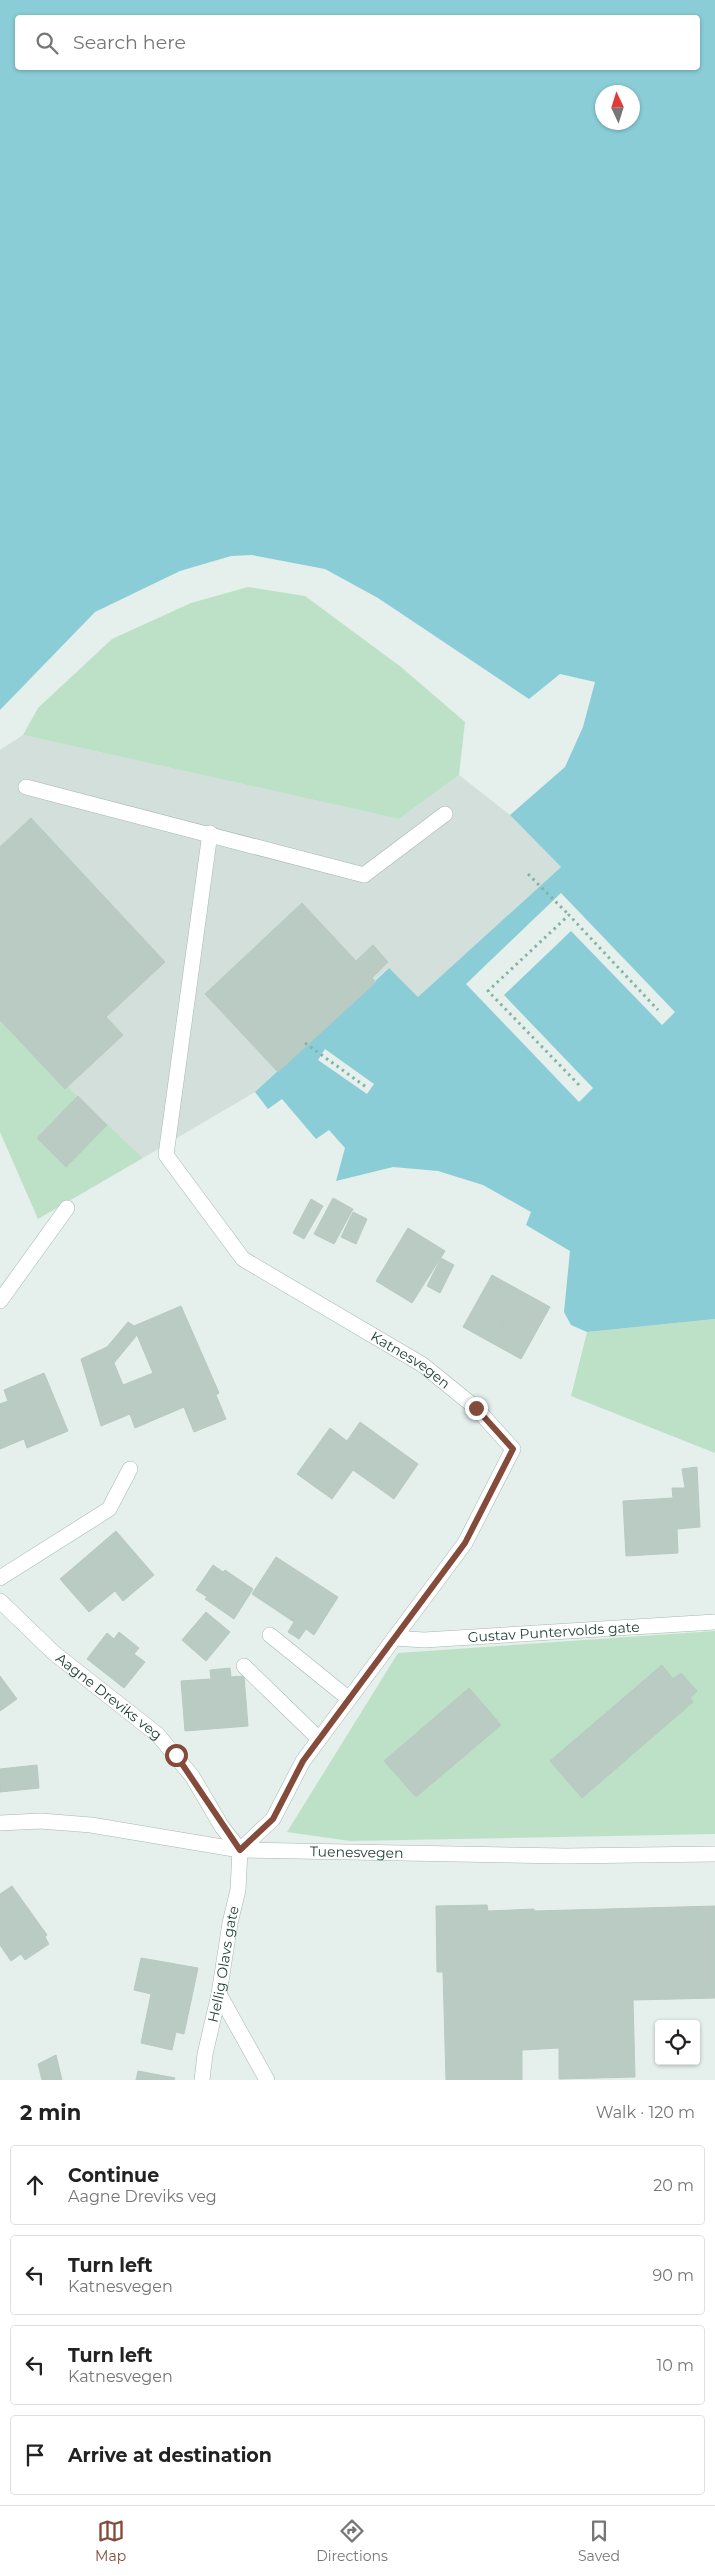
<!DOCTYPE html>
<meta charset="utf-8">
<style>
body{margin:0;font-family:Montserrat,sans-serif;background:#f2f2f2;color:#222}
.controls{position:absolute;right:15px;bottom:15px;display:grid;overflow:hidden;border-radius:5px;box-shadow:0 1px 4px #0004}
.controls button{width:45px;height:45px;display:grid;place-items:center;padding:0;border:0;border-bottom:1px solid #e0e0e0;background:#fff;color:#222;font:25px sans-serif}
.compass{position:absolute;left:595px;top:85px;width:45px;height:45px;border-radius:50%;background:#fff;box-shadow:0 1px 4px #0004;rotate:356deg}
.stop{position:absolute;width:15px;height:15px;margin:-11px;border:4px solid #844a3a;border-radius:50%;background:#fff}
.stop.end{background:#844a3a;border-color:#fff;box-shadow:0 1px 5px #0008}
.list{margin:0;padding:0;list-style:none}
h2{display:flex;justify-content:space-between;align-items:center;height:65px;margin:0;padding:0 20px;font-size:21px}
h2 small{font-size:16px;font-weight:400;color:#767676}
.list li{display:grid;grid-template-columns:32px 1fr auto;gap:15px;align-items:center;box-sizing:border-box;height:80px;margin:0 10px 10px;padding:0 10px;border:1px solid #e0e0e0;border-radius:5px}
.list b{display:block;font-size:19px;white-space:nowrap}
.list p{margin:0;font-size:16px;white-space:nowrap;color:#767676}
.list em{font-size:16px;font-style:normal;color:#767676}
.icon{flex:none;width:28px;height:28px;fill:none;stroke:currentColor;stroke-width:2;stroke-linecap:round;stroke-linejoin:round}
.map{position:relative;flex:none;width:715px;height:2080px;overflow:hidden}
.search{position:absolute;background:#fff;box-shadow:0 1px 4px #0004;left:15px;right:15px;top:15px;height:55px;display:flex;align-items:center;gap:12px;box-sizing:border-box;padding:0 18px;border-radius:5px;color:#767676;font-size:19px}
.sheet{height:425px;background:#fff}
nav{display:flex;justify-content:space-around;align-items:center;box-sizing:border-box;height:70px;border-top:1px solid #e0e0e0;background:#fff;font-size:14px;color:#767676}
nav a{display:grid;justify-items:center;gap:2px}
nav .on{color:#844a3a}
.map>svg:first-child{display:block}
</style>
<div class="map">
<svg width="715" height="2080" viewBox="0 0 715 2080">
<rect width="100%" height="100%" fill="#e5efeb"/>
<!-- built -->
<polygon fill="#d3dfda" points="23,735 399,819 459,775 510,815 561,867 418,997 388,968 255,1092 143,1158 67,1086 0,1016 0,750"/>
<!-- green -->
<g fill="#bde1c6">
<polygon points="248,587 305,596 401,667 465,722 459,775 399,819 23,735 38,708 112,639 191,603"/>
<polygon points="0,1016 67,1086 143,1158 38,1219 0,1132"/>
<polygon points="715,1319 715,1453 571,1396 587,1332"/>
<polygon points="715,1631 715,1834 350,1841 287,1832 398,1653"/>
</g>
<!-- water -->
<path fill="#8acdd7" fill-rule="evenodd" d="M0,0H715V1319L587,1332L571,1325L564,1312L570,1251L526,1225L531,1212L483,1185L438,1171L393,1167L336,1181L345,1148L329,1130L316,1139L282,1099L268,1109L255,1092L389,968L418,997L561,867L510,815L565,767L583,727L595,682L560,674L529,699L378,598L325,569L252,555L231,556L180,571L95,612L0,710ZM18,18H698V68H18ZM602,92H632V122H602Z"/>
<!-- pier -->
<g fill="#e5efeb">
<polygon points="561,893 675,1012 662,1025 571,931 504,995 593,1088 579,1102 466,984"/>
<polygon points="325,1049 374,1084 367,1094 318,1060"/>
</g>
<!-- building -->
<g fill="#bacbc4" stroke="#b7cac2" fill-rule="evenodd">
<polygon points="31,818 165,962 106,1017 123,1035 65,1089 0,1020 0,847"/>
<polygon points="302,903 356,961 373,945 388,962 372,978 376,982 278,1072 205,994"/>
<polygon points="78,1096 107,1125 66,1167 37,1138"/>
<polygon points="333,1198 353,1209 334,1244 314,1234"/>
<polygon points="311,1199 323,1206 304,1239 293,1233"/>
<polygon points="353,1212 367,1219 356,1244 341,1237"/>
<polygon points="408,1228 445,1251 412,1303 376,1281"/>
<polygon points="441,1258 454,1265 440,1293 427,1286"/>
<polygon points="492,1275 521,1291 492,1343 463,1327"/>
<polygon points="521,1291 550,1307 521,1359 492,1343"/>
<path d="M181,1306L219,1393L216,1395L226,1419L194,1432L184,1407L135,1428L130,1414L101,1426L81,1359L107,1347L128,1322L134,1326ZM137,1335L153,1373L123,1385L114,1363Z"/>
<polygon points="44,1373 68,1431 27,1448 24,1439 0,1449 0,1404 8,1401 4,1390"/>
<polygon points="360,1422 418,1464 394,1499 353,1470 332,1499 297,1474 330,1428 347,1441"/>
<polygon points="697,1467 700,1527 677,1529 678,1553 626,1556 623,1501 673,1498 672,1488 685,1488 682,1469"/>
<polygon points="116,1531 154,1575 123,1601 115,1591 89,1612 60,1579"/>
<polygon points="276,1557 338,1597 314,1635 306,1629 299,1639 288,1632 294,1622 252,1594"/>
<polygon points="213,1565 223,1572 225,1570 253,1589 234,1619 205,1599 207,1597 196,1590"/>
<polygon points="206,1612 230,1632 206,1661 182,1640"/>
<polygon points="119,1632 139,1648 134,1654 145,1662 124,1688 87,1659 107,1633 114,1639"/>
<polygon points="662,1665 673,1679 681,1673 697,1691 690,1698 693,1702 582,1798 550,1761"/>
<polygon points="230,1668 231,1677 244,1676 248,1726 185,1731 181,1681 211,1679 210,1670"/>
<polygon points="0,1676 17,1699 0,1711"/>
<polygon points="469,1688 501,1725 416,1797 384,1761"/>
<polygon points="37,1765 39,1788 0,1792 0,1769"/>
<polygon points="12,1886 47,1935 45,1937 49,1944 25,1960 21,1954 11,1961 0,1945 0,1894"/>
<polygon points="487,1905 488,1911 534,1909 534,1911 715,1906 715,1998 633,2000 635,2077 559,2079 559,2048 522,2050 522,2080 446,2080 443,1972 437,1972 436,1906"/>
<polygon points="141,1958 198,1968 184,2034 176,2032 172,2050 141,2043 151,1994 134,1990"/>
<polygon points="56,2055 62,2080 42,2080 38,2064"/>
<polygon points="138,2071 175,2078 174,2080 136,2080"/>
</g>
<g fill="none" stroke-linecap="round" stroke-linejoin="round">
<defs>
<g id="minor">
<polyline points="26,787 364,875 445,814"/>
<path id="s1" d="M210,833L166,1155L243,1259L423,1365L476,1408L513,1449L465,1543L303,1761L273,1819L240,1850"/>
<polyline points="0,1301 67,1208"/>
<polyline points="0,1578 109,1509 130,1469"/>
<path id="s2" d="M0,1601L54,1653L158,1735L192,1776L222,1827L240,1850"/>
<polyline points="270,1635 349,1699"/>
<path id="s3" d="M394,1638L424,1640L715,1622"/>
<polyline points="244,1666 319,1739"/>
<path id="s4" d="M0,1823L41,1821L91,1825L240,1850L565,1856L715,1854"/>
<polyline points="219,1994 267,2080"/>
<path id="s5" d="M202,2080L205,2054L219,1994L230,1923L238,1890L240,1850"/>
</g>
</defs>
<!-- minor casing -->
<use href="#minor" stroke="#a7b8b2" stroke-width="16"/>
<!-- path -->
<g stroke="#84b5a4" stroke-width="3" stroke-dasharray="2.5 4" stroke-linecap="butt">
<polyline points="528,874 569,915"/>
<polyline points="305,1043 366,1087"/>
<polyline points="579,1085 488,991 569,915 658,1010"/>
</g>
<!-- minor -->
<use href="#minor" stroke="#fff" stroke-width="15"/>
</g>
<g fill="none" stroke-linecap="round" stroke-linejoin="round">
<!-- route -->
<polyline stroke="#844a3a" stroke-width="6" points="176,1755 240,1850 273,1819 303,1761 465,1543 513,1449 476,1408"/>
</g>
<g text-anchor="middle" stroke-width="4" stroke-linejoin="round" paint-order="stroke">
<!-- street labels -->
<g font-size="14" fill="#22433a" stroke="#f7fbf9">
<text dy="5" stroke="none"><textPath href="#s1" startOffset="650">Katnesvegen</textPath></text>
<text dy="5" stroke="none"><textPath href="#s3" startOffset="160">Gustav Puntervolds gate</textPath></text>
<text dy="5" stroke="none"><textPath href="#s2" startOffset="145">Aagne Dreviks veg</textPath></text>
<text dy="5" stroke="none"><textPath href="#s4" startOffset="359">Tuenesvegen</textPath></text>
<text dy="5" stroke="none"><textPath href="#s5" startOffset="118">Hellig Olavs gate</textPath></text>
</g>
</g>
</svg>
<div class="controls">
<button><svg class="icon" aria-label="locate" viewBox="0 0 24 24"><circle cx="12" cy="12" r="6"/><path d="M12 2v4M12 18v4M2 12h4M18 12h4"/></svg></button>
</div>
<svg class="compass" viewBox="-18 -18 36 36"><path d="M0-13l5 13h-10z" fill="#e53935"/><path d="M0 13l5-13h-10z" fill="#767676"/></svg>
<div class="stop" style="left:176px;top:1755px"></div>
<div class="stop end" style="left:476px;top:1408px"></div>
<div class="search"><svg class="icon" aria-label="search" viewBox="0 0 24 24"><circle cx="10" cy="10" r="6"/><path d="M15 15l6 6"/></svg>Search here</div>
</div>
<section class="sheet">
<h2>2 min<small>Walk · 120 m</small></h2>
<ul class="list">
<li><svg class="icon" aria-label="ahead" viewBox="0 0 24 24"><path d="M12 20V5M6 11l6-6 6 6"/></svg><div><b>Continue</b><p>Aagne Dreviks veg</p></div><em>20 m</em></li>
<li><svg class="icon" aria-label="left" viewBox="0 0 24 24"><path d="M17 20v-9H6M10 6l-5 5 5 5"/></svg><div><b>Turn left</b><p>Katnesvegen</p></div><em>90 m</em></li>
<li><svg class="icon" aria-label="left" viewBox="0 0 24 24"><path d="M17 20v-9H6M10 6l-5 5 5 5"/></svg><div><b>Turn left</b><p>Katnesvegen</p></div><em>10 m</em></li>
<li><svg class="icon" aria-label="arrive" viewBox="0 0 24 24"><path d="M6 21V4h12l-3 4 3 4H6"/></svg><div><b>Arrive at destination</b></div></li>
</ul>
</section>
<nav>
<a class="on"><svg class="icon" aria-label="map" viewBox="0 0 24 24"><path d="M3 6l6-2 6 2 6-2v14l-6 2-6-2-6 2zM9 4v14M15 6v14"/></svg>Map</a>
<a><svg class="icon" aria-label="directions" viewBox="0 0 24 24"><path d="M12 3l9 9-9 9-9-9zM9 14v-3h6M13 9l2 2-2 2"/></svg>Directions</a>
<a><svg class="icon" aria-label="saved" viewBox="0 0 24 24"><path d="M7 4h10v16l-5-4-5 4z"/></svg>Saved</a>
</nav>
